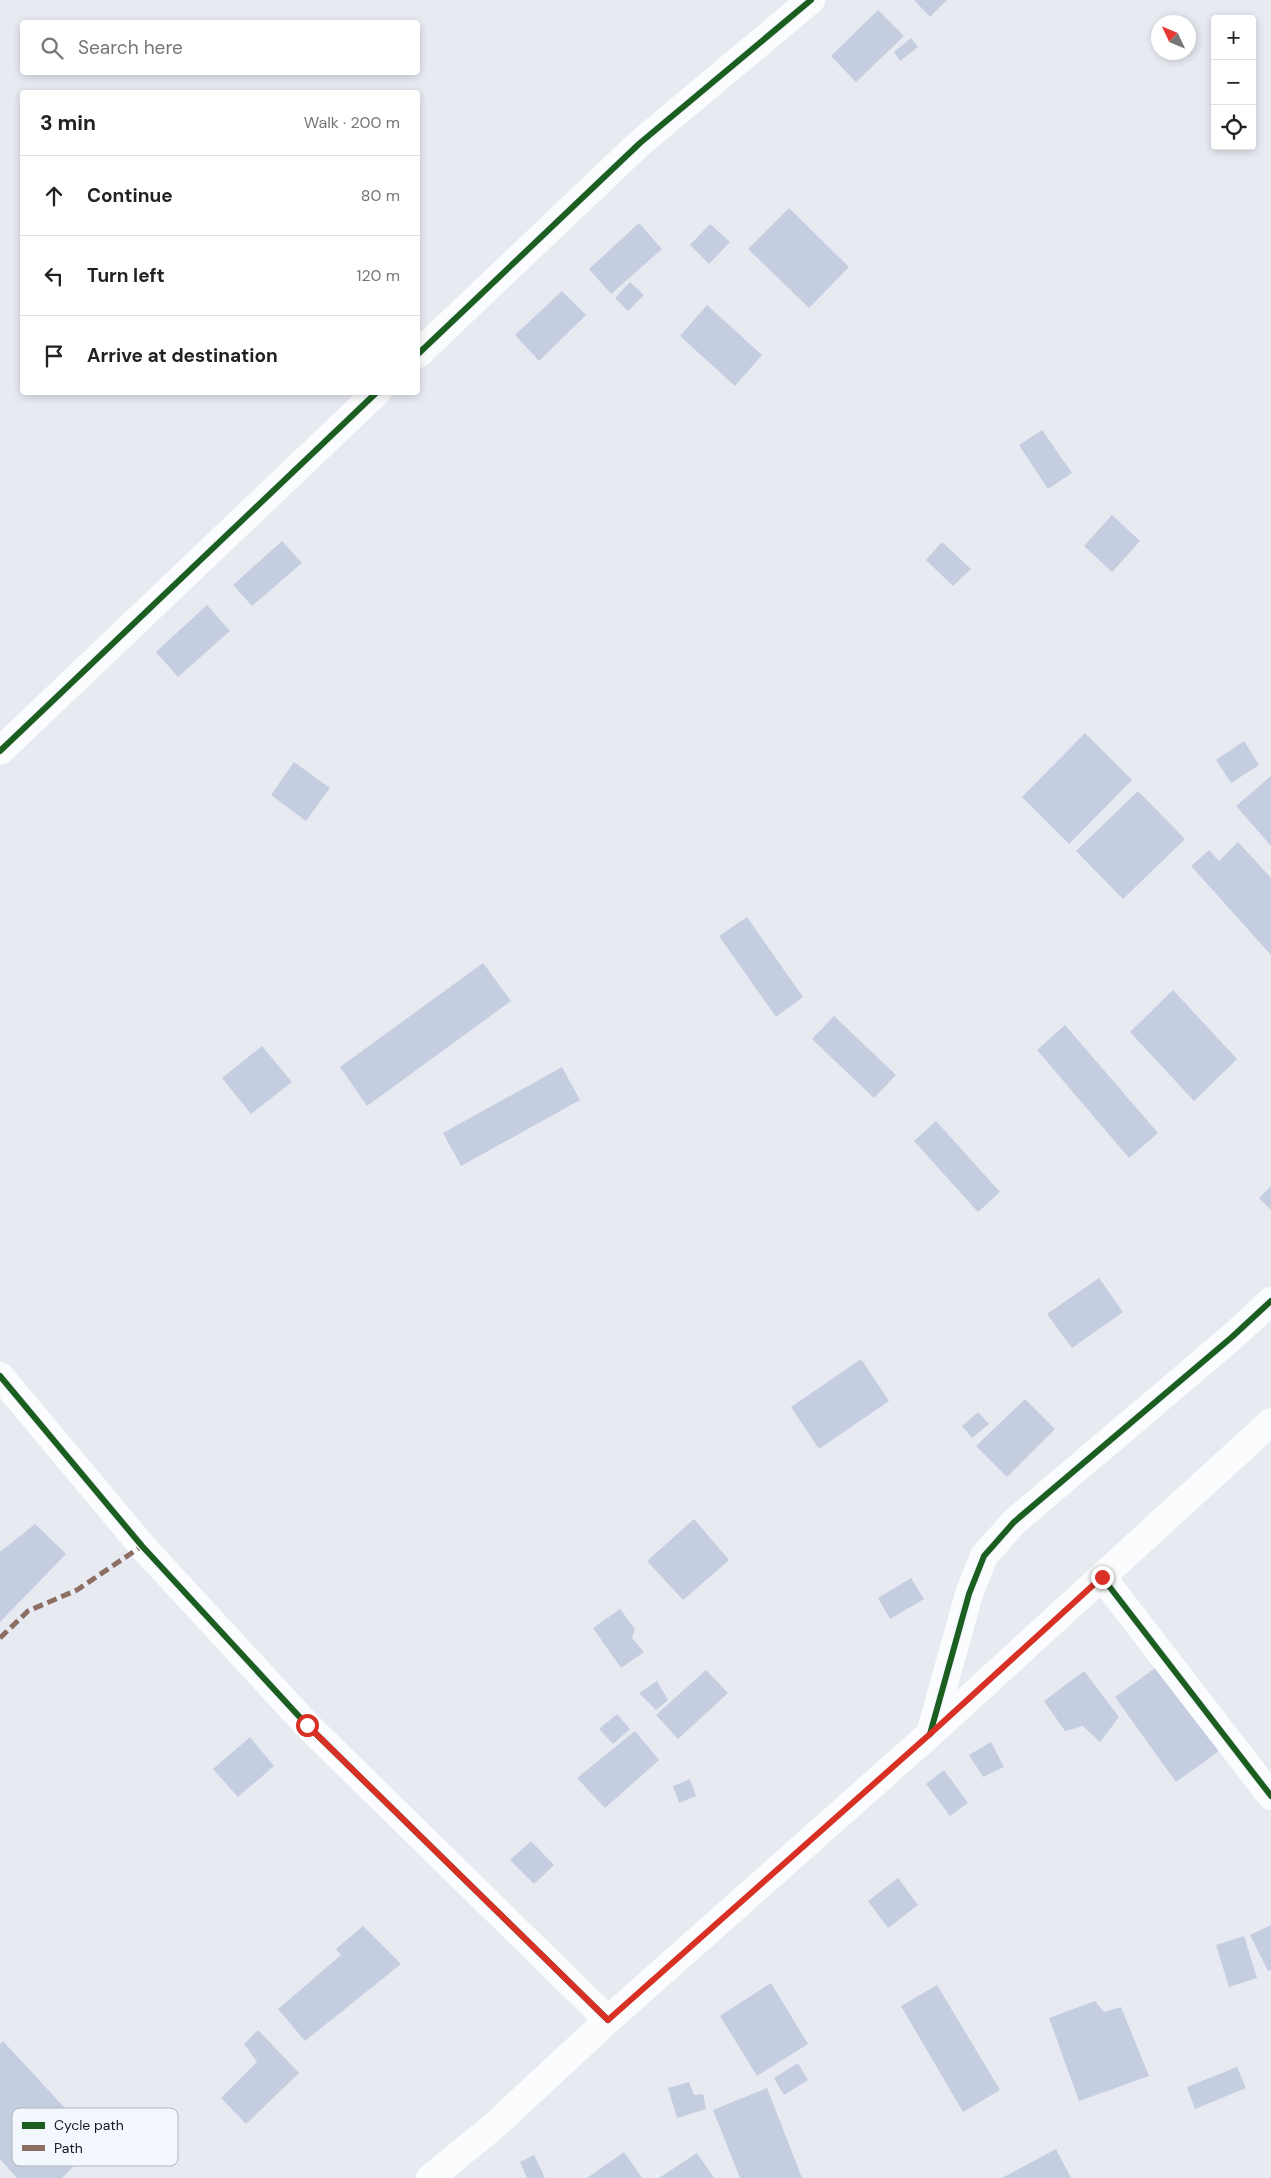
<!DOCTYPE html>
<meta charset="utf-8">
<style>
body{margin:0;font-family:"DM Sans",sans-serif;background:#f2f2f2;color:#222}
.controls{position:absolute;right:15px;top:15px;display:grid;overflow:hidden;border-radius:5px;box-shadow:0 2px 8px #0003}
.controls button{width:45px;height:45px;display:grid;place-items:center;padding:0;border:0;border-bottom:1px solid #e0e0e0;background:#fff;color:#222;font:25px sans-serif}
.compass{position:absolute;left:1151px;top:15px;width:45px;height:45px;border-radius:50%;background:#fff;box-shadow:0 2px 8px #0003;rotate:314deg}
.stop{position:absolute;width:15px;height:15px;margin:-11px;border:4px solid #d93025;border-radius:50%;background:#fff}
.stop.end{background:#d93025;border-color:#fff;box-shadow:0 1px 5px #0008}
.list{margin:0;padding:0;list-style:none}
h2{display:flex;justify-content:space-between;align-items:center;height:65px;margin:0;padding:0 20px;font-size:21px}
h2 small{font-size:16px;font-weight:400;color:#767676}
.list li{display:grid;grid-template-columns:32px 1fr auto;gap:15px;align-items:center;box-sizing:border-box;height:80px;padding:0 20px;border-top:1px solid #e0e0e0}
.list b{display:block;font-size:19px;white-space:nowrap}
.list em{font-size:16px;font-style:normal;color:#767676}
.icon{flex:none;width:28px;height:28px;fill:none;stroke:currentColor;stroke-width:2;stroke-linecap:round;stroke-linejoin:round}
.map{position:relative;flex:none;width:1271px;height:2178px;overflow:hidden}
.search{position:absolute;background:#fff;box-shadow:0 2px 8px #0003;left:20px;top:20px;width:400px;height:55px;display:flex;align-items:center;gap:12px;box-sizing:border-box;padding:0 18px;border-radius:5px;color:#767676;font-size:19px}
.panel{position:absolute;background:#fff;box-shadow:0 2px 8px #0003;left:20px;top:90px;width:400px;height:305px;border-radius:5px}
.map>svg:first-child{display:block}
</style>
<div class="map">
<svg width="1271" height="2178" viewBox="0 0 1271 2178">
<rect width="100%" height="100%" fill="#e7eaf1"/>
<!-- building -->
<g fill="#c5cee0">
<polygon points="914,0 947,0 930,17"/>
<polygon points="878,10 904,36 856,82 831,56"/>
<polygon points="911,38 918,47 900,61 894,52"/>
<polygon points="789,208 849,267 809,308 748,249"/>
<polygon points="639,223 662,249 611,294 589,269"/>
<polygon points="710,224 730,242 709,264 690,245"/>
<polygon points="630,282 644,295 628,311 615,298"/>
<polygon points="562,291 586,315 539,361 515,335"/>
<polygon points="707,305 762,355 735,386 680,336"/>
<polygon points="1042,430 1072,473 1048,489 1019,445"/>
<polygon points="1112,515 1140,541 1112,572 1084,546"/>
<polygon points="282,541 302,563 252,606 233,585"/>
<polygon points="942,542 971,569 953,586 926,560"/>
<polygon points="207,605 230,631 178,677 156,652"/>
<polygon points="1085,733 1132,780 1069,844 1022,797"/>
<polygon points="1244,741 1259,765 1231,783 1216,760"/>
<polygon points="294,762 330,788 306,821 271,795"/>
<polygon points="1271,776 1271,846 1236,806"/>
<polygon points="1138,791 1185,839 1123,899 1076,851"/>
<polygon points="1238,842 1271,878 1271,955 1191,866 1209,850 1219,861"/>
<polygon points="747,917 803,997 776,1017 719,936"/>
<polygon points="483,963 511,1001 367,1106 340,1067"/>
<polygon points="1173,990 1237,1059 1194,1101 1130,1032"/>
<polygon points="834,1016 896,1075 874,1098 812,1039"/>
<polygon points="1065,1025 1158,1133 1129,1158 1037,1050"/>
<polygon points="262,1046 292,1082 251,1114 222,1078"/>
<polygon points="562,1067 580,1100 461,1166 443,1133"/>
<polygon points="936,1121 1000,1192 978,1212 914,1141"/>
<polygon points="1271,1186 1271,1210 1259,1198"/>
<polygon points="1099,1278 1123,1312 1072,1348 1047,1314"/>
<polygon points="861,1359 889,1401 819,1449 791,1407"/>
<polygon points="1025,1399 1055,1429 1007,1477 976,1446"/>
<polygon points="978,1412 989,1424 972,1438 962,1426"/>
<polygon points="694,1519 729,1560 683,1600 647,1561"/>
<polygon points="35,1524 66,1554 0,1622 0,1552"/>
<polygon points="911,1578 924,1599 890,1619 878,1598"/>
<polygon points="620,1609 635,1629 632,1638 644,1652 621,1668 593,1628"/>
<polygon points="1162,1663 1222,1749 1176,1782 1115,1697"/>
<polygon points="706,1670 728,1693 678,1739 656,1715"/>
<polygon points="1084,1671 1119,1717 1100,1742 1083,1726 1065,1731 1044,1701"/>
<polygon points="657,1681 668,1700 656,1710 639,1693"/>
<polygon points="617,1714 630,1729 613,1744 599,1729"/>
<polygon points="635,1731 659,1760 605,1808 577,1778"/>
<polygon points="250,1737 274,1766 238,1797 213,1769"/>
<polygon points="991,1742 1004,1767 983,1777 969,1755"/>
<polygon points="944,1770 968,1803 950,1816 926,1784"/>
<polygon points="690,1779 696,1796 679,1803 673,1786"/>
<polygon points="531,1841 554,1865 534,1884 510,1860"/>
<polygon points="898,1878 918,1905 888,1928 868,1901"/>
<polygon points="1271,1925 1271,1970 1268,1971 1250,1935"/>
<polygon points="363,1926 401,1964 305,2041 278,2009 341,1955 336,1949"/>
<polygon points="1244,1936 1257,1978 1229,1987 1216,1945"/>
<polygon points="771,1983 808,2044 757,2076 720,2016"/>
<polygon points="937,1985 1000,2090 963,2112 901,2006"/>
<polygon points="1095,2001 1104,2012 1121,2007 1149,2076 1079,2101 1049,2018"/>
<polygon points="258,2030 299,2073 246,2124 221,2098 257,2062 244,2044"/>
<polygon points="3,2041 97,2143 62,2178 17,2178 0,2159 0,2044"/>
<polygon points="798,2063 808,2080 784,2095 774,2078"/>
<polygon points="1237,2067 1246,2088 1195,2109 1187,2087"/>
<polygon points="689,2082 694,2095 703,2094 706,2109 677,2118 668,2088"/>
<polygon points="767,2088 802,2178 740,2178 713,2110"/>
<polygon points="1056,2149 1071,2178 1002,2178"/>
<polygon points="624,2152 642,2178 587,2178"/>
<polygon points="697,2153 714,2178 659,2178"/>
<polygon points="534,2155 545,2178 527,2178 520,2162"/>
</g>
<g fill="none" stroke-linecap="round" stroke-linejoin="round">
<!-- minor -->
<g stroke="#fbfcfd" stroke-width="28">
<polyline points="418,354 640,143 811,0"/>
<polyline points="0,751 377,392"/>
<polyline points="0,1376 142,1546 307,1725 608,2020"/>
<polyline points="1102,1577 1271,1796"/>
<polyline points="930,1734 969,1594 984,1556 1014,1522 1232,1337 1271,1301"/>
</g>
<!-- primary -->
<polyline stroke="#fbfcfd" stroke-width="28" points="430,2178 494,2126 608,2020 930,1734 1271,1422"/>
<!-- quiet -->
<polyline stroke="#8d6e63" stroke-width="5" stroke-dasharray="10 5" stroke-linecap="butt" points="0,1638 28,1611 77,1590 142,1546"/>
<defs>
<g id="cycleway">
<polyline points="418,354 640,143 811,0"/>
<polyline points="0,751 377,392"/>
<polyline points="0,1376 142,1546 307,1725 608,2020"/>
<polyline points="1102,1577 1271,1796"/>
<polyline points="930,1734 969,1594 984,1556 1014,1522 1232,1337 1271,1301"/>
</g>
</defs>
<!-- cycleway casing -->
<use href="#cycleway" stroke="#f3f7fe" stroke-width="9"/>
<!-- cycleway -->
<use href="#cycleway" stroke="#1b5e20" stroke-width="6"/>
</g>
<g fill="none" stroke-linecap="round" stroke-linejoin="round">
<!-- route -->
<polyline stroke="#d93025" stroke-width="6" points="307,1725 608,2020 930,1734 1102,1577"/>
</g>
<!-- legend -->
<rect x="12" y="2108" width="166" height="58" rx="8" fill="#f3f7fe" stroke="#b1b4ba" stroke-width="1"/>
<rect x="22" y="2122" width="23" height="7" fill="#1b5e20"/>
<rect x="22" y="2145" width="23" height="6" fill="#8d6e63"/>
<g font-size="14" fill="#17191d">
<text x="54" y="2130">Cycle path</text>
<text x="54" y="2153">Path</text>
</g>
</svg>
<div class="controls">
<button>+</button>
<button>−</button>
<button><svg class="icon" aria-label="locate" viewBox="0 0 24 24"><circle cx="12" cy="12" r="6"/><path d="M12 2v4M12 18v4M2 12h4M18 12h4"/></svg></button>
</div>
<svg class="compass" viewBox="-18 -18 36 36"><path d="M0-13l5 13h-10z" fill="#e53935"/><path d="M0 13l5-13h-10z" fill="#767676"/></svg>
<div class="stop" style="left:307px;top:1725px"></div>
<div class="stop end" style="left:1102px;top:1577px"></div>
<div class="search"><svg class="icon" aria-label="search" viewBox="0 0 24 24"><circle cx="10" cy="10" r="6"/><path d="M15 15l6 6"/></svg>Search here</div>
<section class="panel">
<h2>3 min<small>Walk · 200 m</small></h2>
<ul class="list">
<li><svg class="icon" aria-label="ahead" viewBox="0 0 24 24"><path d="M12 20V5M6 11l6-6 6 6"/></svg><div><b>Continue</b></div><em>80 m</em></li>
<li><svg class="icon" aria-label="left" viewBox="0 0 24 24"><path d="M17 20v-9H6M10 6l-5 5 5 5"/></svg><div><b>Turn left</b></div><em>120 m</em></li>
<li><svg class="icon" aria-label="arrive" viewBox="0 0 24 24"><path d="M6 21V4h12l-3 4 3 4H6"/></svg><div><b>Arrive at destination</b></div></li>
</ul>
</section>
</div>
